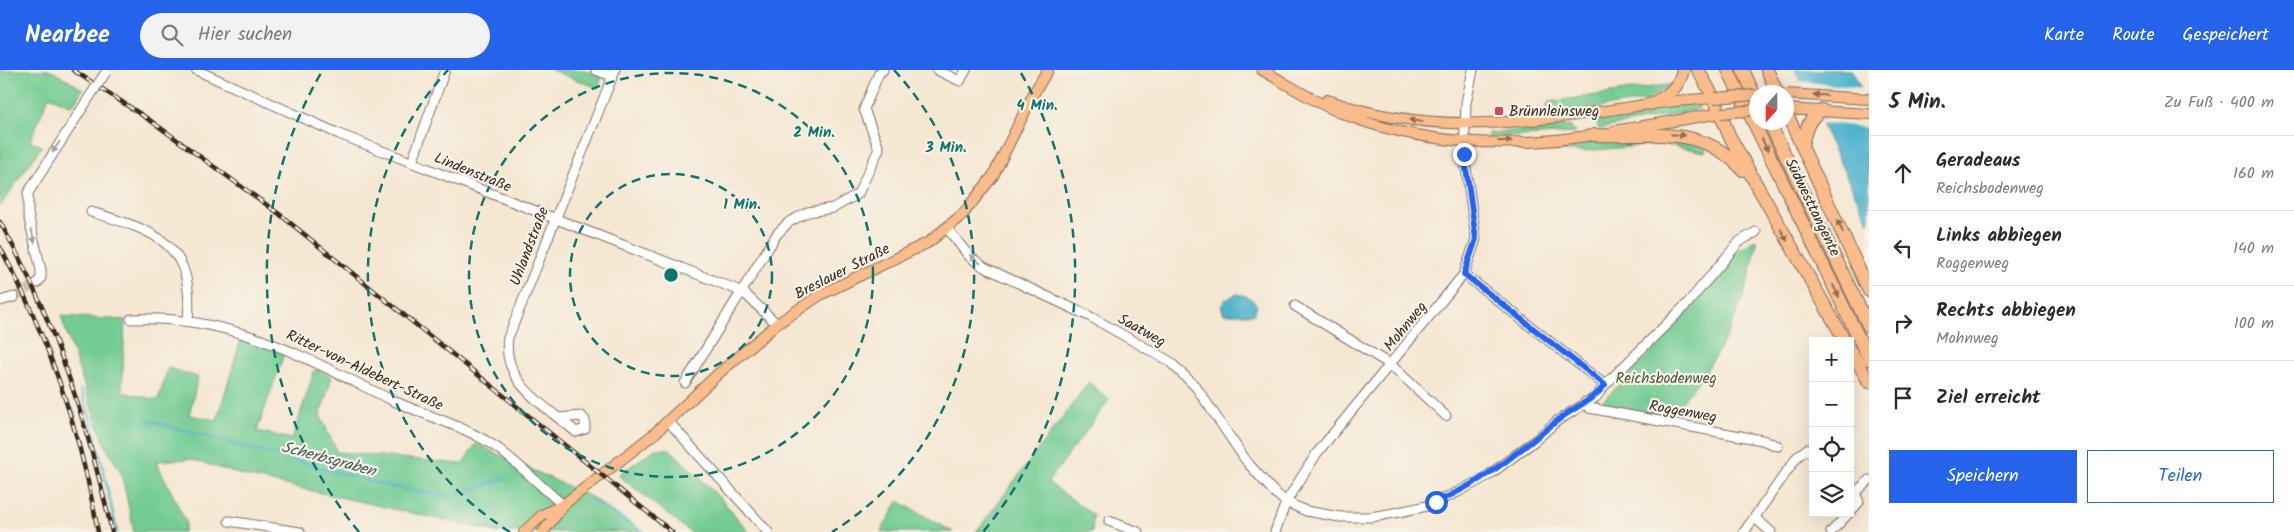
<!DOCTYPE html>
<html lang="de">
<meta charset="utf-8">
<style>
body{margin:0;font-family:Kalam,sans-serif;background:#f2f2f3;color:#2b2b33}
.controls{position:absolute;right:15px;bottom:15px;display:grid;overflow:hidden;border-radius:0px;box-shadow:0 5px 20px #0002}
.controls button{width:45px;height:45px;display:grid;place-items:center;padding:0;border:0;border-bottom:1px solid #e1e1e2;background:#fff;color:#2b2b33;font:25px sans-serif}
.compass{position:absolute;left:1749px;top:15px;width:45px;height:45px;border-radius:50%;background:#fff;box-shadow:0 5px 20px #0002;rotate:201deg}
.stop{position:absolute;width:15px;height:15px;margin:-11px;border:4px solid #2563eb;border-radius:50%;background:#fff}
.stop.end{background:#2563eb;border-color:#fff;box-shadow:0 1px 5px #0008}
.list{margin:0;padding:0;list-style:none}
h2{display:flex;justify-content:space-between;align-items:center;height:65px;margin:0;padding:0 20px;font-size:21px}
h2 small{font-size:16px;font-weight:400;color:#7c7c81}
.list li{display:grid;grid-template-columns:32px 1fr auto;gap:15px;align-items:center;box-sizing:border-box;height:75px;padding:0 20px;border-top:1px solid #e1e1e2}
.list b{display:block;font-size:19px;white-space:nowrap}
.list p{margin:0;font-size:16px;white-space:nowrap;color:#7c7c81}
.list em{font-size:16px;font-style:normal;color:#7c7c81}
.actions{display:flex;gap:10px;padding:15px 20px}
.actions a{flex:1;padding:11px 0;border:1px solid #2563eb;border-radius:0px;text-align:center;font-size:18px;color:#2563eb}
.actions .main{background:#2563eb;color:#fff}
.icon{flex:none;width:28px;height:28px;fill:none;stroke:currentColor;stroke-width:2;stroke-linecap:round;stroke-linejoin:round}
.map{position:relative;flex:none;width:1869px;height:462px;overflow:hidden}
header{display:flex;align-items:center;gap:30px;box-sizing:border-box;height:70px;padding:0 25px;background:#2563eb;color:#fff}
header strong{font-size:24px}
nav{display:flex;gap:28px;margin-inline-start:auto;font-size:18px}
.search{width:350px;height:45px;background:#f2f2f3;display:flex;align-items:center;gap:12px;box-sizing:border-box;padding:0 18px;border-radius:28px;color:#7c7c81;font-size:19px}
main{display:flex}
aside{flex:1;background:#fff}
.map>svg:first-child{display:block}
</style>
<header>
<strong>Nearbee</strong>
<div class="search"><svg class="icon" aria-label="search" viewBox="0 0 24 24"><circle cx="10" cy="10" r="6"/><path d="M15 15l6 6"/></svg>Hier suchen</div>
<nav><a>Karte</a><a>Route</a><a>Gespeichert</a></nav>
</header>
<main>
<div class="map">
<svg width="1869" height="462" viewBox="0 0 1869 462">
<rect width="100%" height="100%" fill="#f7f3e8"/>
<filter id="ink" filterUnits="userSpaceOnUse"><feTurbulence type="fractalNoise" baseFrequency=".02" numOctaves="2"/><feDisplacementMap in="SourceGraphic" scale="10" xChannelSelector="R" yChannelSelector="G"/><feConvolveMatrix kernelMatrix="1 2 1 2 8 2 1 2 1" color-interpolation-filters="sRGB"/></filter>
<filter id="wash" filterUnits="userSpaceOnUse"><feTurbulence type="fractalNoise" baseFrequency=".0096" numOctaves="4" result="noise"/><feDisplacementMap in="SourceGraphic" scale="20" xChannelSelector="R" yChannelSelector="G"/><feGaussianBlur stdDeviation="1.12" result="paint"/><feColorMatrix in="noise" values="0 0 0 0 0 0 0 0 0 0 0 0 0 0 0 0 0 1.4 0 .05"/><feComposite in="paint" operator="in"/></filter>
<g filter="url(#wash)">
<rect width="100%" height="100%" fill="#f5e7d2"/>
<!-- green -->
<g fill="#72cc93" stroke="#567b58">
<polygon points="0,0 50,0 83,19 72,36 49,26 30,71 42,76 0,136"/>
<polygon points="551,0 584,0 602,7 598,18"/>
<polygon points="1673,14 1647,30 1567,43 1547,41 1546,35 1549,32"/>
<polygon points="1696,32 1700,39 1599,59 1596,51 1642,40"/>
<polygon points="1570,56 1575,63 1488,68 1488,63"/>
<polygon points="1664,67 1707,78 1705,82 1662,74 1585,81 1543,81 1546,76"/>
<path d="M1755,170L1757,173C1744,243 1717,295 1668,347L1600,334C1632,303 1663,271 1692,237C1711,215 1728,184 1755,170Z"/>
<polygon points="61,246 125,250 122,322 158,330 168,298 198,307 189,345 217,350 241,269 284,284 257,361 292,369 315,299 332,307 320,345 337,382 462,394 476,374 591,427 641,462 497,462 245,406 190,389 156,391 186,452 184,462 134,462 121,402 107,379 95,348"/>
<polygon points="1089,312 1109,330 1048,412 1093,445 1092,462 976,462"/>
<polygon points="655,379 670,379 721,429 749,462 690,462 618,405"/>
<polygon points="898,431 953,462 881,462"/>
</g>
<!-- water -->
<g fill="#4db2cc" stroke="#446e75">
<polygon points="1795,0 1852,0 1869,35 1869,153"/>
<path d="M1237,224C1246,225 1253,228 1257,236L1254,244H1224L1221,236L1226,229Z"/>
</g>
<!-- pier -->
<polygon fill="#f5e7d2" points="1797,11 1863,18 1869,29 1869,58 1830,53 1819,55"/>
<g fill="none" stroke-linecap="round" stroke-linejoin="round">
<!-- stream -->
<g stroke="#4db2cc" stroke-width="2.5">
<polyline points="81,320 95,363 117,462"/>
<polyline points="147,350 388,416 452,427 505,408"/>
<polyline points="590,429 644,462"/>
</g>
</g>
</g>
<g filter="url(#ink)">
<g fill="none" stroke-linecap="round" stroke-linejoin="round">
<!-- minor-tunnel -->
<polyline stroke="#d0c1ae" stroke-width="9" stroke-dasharray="9 4.5" stroke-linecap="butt" points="14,227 37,213"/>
<defs>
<g id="minor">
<polyline points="196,0 339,64 743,222 777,254"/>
<polyline points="596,0 612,6"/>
<polyline points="937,0 960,11 966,0"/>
<polyline points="412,92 445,0"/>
<path d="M91,142C155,161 195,172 188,251"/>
<polyline points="947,158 969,186 984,197 1091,247 1169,291 1196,317 1247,392 1274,422 1286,432 1306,441 1340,447 1371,447 1394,443 1427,436 1458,422 1489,405 1537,369 1557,351 1596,327 1605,315 1687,234 1740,171 1756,162"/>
<polyline points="1464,204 1605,315"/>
<polyline points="37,213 41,208 41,200 28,144 28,123 90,26"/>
<polyline points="0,231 14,227"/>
<polyline points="1295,236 1391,295 1446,346"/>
<path d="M131,249C234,244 308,290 396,332C430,347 470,358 500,380C522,397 542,417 563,435"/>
<polyline points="685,313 777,164 789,152 808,142 833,138 858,124 879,79 864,39 879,3 883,0"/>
<polyline points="1585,332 1589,338 1762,370 1778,376"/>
<path d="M559,348L581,346L585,350V359L576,362C547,337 501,313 508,268L615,0"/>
<polyline points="668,351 768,462"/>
<polyline points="1850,442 1859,432 1855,423 1869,410"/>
<polyline points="1755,448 1771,462"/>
<polyline points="229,451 300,462"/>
<polyline points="1109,451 1138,462"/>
<polyline points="1275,462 1286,432 1317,383 1464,204 1476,169 1464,84 1466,33 1473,0"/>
<polyline points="1744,462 1797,387 1807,379 1813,385"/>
<polyline points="1831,462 1849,443"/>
</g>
<g id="major">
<path d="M1262,0C1287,14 1313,31 1339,42C1420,76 1514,79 1599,64"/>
<polyline points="1786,24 1869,29"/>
<path d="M1327,30C1436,69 1539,51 1650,34C1671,31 1693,30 1714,28"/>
<polyline points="1786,39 1869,44"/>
<polyline points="1614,61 1721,43"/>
<polyline points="524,462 542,445 563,435 654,364 718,304 777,254 820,225 929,172 963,144 993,106 1035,21 1048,0"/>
<polyline points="543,462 563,436"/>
</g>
<g id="highway">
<polyline points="1698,0 1714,28 1729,65 1755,112 1845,271"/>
<polyline points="1728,0 1869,289"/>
<polyline points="1743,0 1756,28"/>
<polyline points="1767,0 1777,22"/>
<path d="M1651,34C1667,26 1679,18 1683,0"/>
<polyline points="1786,42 1869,221"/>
<polyline points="1769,52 1869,257"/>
<path d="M1594,65C1652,68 1699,52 1743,100"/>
<path d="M1802,75C1806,59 1808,49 1822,40"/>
<polyline points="1850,280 1869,312"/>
</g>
</defs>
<!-- minor casing -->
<use href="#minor" stroke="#7c6c5d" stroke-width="11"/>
<!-- major casing -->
<use href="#major" stroke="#7c6c5d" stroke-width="12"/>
<!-- highway casing -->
<use href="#highway" stroke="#7c6c5d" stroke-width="14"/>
<!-- minor -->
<use href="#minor" stroke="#fff" stroke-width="9"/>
<!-- major -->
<use href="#major" stroke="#fabc8b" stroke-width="10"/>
<!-- highway -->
<use href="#highway" stroke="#fabc8b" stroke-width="12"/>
<defs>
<g id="rail">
<polyline points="73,0 151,51 278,143 672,462"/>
<path d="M0,152C55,249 87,353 112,462"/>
<path d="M0,177C48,266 81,363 98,462"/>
</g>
</defs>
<!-- rail casing -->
<use href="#rail" stroke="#3b2a1e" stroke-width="4.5"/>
<!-- rail -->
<use href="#rail" stroke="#f7f3e8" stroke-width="2.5" stroke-dasharray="8" stroke-linecap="butt"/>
<defs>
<polyline id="minor-bridge" points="90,26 106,2"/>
<g id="major-bridge">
<polyline points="1714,28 1756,25"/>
<polyline points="1721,43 1756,40"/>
</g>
</defs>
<!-- minor-bridge casing -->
<use href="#minor-bridge" stroke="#7c6c5d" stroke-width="11" stroke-linecap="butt"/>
<!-- major-bridge casing -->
<use href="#major-bridge" stroke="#7c6c5d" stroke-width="12" stroke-linecap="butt"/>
<!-- minor-bridge -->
<use href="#minor-bridge" stroke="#fff" stroke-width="9"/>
<!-- major-bridge -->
<use href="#major-bridge" stroke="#fabc8b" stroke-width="10"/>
</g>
<!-- one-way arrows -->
<defs><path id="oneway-solid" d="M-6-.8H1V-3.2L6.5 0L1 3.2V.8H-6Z" transform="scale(1.25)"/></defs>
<g fill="#916c4f">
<use href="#oneway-solid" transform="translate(1820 25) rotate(-177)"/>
<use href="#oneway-solid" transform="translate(1416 51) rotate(-172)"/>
<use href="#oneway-solid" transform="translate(1678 65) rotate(5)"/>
<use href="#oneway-solid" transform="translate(1505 71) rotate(-2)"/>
<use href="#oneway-solid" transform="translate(1765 75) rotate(64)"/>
<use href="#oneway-solid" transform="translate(1840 156) rotate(-114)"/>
<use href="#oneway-solid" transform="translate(1784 165) rotate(60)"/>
<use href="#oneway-solid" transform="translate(1836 221) rotate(64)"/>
</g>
<g fill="#a79f9a">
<use href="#oneway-solid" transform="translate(56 77) rotate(123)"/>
<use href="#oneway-solid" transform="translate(33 166) rotate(76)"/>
<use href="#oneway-solid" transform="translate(975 189) rotate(-141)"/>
</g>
</g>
<g fill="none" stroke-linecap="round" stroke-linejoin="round" filter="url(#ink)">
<!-- route -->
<path stroke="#2563eb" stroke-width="6" d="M1436,432C1487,410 1515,384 1557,351C1573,337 1592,332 1605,315L1464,204L1476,169L1464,84"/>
</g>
<!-- distance rings -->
<g fill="none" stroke="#0f766e" stroke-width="2.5" stroke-dasharray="9 6">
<circle cx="671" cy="205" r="101"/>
<circle cx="671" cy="205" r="202"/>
<path d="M510 462A303 303 0 0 1 448 0M894 0A303 303 0 0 1 832 462"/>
<path d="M359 462A404 404 0 0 1 321 3M1021 3A404 404 0 0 1 983 462"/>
</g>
<!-- markers -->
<rect fill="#d1495b" stroke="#f7f3e8" stroke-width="2" x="1494" y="36" width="10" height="10" rx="2.5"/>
<g text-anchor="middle" stroke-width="4.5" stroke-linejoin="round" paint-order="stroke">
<!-- poi labels -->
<g font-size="15" fill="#3b2a1e" stroke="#f7f3e8" text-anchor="start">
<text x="1509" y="46">Brünnleinsweg</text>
</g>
<!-- street labels -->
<g font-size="15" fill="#3b2a1e" stroke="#f7f3e8">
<text transform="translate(473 102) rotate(22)" y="5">Lindenstraße</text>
<text transform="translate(1813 137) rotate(64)" y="5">Südwesttangente</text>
<text transform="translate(529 176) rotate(-69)" y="5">Uhlandstraße</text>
<text transform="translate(842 201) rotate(-27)" y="5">Breslauer Straße</text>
<text transform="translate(1405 256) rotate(-51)" y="5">Mohnweg</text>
<text transform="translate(1142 260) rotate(29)" y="5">Saatweg</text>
<text transform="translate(365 300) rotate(25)" y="5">Ritter-von-Aldebert-Straße</text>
<text transform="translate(1683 341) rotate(10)" y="5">Roggenweg</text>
</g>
<!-- park labels -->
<g font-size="15" fill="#4c5b41" stroke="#f7f3e8">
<text x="1666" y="313">Reichsbodenweg</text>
</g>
<!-- water labels -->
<g font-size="16" font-style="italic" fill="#415a5b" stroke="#f7f3e8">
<text transform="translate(329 388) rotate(15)" y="6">Scherbsgraben</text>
</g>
</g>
<circle cx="671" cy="205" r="8" fill="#0f766e" stroke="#f7f3e8" stroke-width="2.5"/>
<g font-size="15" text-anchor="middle" font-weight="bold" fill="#0f766e" stroke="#f7f3e8" stroke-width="4.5" stroke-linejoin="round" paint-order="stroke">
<text x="1037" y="40">4 Min.</text>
<text x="814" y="67">2 Min.</text>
<text x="946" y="82">3 Min.</text>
<text x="742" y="139">1 Min.</text>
</g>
</svg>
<div class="controls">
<button>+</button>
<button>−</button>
<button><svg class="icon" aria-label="locate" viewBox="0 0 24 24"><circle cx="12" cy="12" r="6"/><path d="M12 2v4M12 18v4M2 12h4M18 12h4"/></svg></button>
<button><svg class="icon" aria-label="layers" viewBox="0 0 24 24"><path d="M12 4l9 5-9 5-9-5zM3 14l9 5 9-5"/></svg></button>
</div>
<svg class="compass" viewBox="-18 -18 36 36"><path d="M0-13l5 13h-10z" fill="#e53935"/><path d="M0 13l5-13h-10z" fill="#7c7c81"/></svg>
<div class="stop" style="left:1436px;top:432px"></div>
<div class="stop end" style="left:1464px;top:84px"></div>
</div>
<aside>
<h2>5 Min.<small>Zu Fuß · 400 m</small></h2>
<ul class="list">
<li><svg class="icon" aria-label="ahead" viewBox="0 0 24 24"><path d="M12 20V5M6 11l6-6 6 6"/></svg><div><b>Geradeaus</b><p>Reichsbodenweg</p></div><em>160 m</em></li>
<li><svg class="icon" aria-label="left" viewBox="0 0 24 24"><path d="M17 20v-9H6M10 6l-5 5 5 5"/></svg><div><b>Links abbiegen</b><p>Roggenweg</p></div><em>140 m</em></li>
<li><svg class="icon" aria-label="right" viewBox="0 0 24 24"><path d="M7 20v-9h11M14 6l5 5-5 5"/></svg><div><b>Rechts abbiegen</b><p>Mohnweg</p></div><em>100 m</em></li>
<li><svg class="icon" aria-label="arrive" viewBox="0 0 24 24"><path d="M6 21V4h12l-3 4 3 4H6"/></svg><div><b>Ziel erreicht</b></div></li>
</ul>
<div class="actions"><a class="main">Speichern</a><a>Teilen</a></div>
</aside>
</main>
